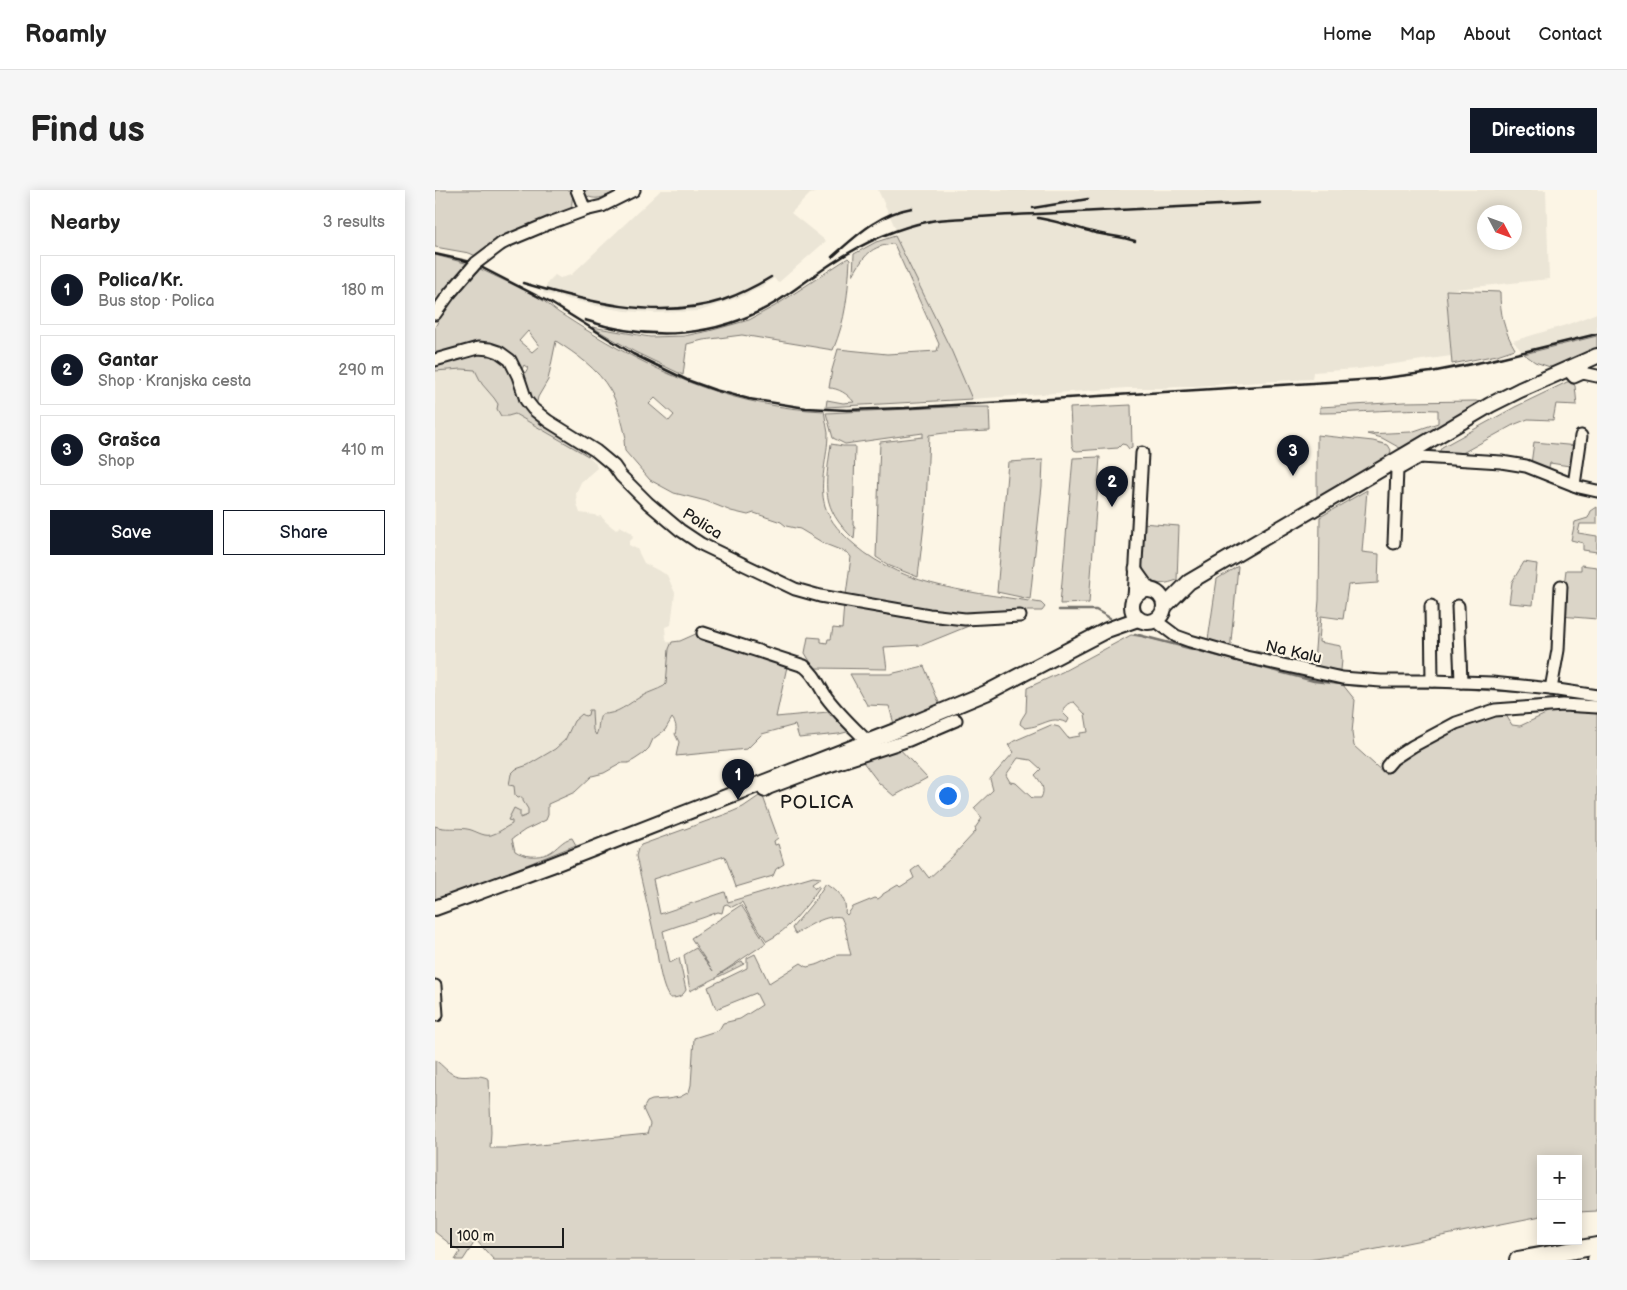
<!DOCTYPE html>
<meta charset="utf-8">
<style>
body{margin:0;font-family:"Balsamiq Sans",sans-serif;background:#f6f6f6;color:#222}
.controls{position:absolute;right:15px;bottom:15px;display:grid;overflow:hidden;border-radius:0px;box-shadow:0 2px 12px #0003}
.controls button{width:45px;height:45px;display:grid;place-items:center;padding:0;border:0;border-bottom:1px solid #e0e0e0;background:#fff;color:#222;font:25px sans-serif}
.compass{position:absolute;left:1042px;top:15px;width:45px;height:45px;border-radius:50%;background:#fff;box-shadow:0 2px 12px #0003;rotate:131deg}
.scale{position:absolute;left:15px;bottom:12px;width:114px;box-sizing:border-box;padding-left:5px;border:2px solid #1c1c1c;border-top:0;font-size:14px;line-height:18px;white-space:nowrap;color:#1c1c1c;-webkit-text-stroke:4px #fcf5e5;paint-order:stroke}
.you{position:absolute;left:512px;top:605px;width:18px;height:18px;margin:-12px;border:4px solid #fff;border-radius:50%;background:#1a73e8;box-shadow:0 0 0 8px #1a73e833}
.badge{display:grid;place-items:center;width:32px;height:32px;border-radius:50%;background:#111827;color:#fff;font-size:16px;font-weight:700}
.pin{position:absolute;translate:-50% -41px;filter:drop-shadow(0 1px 2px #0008)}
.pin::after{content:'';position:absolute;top:26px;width:18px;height:15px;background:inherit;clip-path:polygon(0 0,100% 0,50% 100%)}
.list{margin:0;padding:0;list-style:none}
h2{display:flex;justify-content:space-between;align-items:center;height:65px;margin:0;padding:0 20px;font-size:21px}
h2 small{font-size:16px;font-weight:400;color:#767676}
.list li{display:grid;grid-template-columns:32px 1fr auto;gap:15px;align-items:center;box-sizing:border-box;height:70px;margin:0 10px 10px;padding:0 10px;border:1px solid #e0e0e0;border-radius:0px}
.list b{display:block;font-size:19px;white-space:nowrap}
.list p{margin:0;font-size:16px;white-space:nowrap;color:#767676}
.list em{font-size:16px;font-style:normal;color:#767676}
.actions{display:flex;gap:10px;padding:15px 20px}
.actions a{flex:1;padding:11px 0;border:1px solid #111827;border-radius:0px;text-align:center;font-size:18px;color:#111827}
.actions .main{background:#111827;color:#fff}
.map{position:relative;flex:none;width:1162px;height:1070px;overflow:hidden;border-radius:0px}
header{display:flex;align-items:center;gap:30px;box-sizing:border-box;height:70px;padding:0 25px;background:#fff;border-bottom:1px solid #e0e0e0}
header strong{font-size:24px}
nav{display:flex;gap:28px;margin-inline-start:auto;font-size:18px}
.intro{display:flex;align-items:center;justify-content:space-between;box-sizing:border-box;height:120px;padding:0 30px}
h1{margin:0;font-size:35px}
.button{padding:12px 22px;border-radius:0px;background:#111827;color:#fff;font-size:18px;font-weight:700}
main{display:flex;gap:30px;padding:0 30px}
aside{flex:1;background:#fff;border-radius:0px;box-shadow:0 2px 12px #0003}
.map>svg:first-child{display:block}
</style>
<header>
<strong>Roamly</strong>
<nav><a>Home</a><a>Map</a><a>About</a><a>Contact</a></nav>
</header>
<div class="intro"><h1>Find us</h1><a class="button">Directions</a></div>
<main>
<aside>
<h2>Nearby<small>3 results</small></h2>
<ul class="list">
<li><span class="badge">1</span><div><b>Polica/Kr.</b><p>Bus stop · Polica</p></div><em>180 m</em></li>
<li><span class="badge">2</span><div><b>Gantar</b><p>Shop · Kranjska cesta</p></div><em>290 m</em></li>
<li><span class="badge">3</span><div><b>Grašca</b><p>Shop</p></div><em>410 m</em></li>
</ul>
<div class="actions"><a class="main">Save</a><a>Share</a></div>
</aside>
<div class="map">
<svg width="1162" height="1070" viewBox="0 0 1162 1070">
<rect width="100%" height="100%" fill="#fcf5e5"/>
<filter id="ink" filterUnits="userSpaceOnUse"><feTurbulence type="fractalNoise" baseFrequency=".02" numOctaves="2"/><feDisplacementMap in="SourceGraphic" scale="10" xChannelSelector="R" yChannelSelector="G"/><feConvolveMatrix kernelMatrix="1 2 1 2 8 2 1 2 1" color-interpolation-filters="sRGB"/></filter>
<g filter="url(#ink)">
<!-- built -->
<g fill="#ebe5d6" fill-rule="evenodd">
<polygon points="226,0 382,0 379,3 375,4 356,23 391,51 343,93 339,88 328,96 308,106 265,121 222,123 190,121 162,116 108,103 113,92 120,85 125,88 136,85"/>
<path d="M443,0H1111L1114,89L1011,100L1016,166L923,179L878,182L877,189L726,198H692L537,209L517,162L460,46L463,44ZM1050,22H1080V52H1050Z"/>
<polygon points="1162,123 1162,142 1149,150 1089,164 1078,151 1131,135"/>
<polygon points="27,179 41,180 47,194 73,226 80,224 153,266 160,272 162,278 146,292 141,303 142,314 145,323 160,325 162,327 166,326 171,332 181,340 185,336 197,343 198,348 194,352 194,355 202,359 209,373 232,385 240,403 236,435 230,437 231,449 233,452 237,452 234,459 231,494 207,506 182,521 164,528 163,542 161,545 160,545 158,540 157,520 153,525 139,531 130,550 120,559 93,575 81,579 76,584 74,591 79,596 79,601 88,608 88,611 93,619 93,625 74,630 77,631 77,634 69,640 56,645 49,645 41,641 23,637 4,638 0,636 0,181"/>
</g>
<!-- green -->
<g fill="#dbd5c8" stroke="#7c7872" fill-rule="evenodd">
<path d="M0,0H137C139,7 136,11 137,17C128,26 113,28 101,33C79,42 60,51 41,66L34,63L0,57Z"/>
<path d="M146,0H185C171,6 157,15 146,0Z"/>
<path d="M460,46L517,162L537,209L391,217L392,210L408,213L419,212C413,204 403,198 394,198L397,180L403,159L452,164L502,161L504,154L459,54C435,56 430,65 418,85L419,64L441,52Z"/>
<polygon points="0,65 34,74 0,116"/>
<path d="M413,68L415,70C413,103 411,129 398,160L307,145L268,150L252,154L248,185L200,162L157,137L215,147L249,146L274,141L314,130L340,116Z"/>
<path d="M43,78C63,88 85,97 104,108C111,112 116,117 123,122C134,129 146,137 158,144C231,188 303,217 389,221C390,228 392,236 393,243C393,267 383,293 390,316C395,332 407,344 420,355C471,399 542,402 606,413L610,417L607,421H566L522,424L481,419L411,405L416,367L413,363L390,354L365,339L351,336L346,332L319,323L313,325L296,321L271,311L239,303L215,290L190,261L189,250L191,248C187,232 183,213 175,200C163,179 141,164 121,151L113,190L103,207L101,216L92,205L87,188L93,178L89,175L86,181L71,161L0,165V137L10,119ZM93,141L104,156L97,162L84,151ZM220,208L239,225L234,231L214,214Z"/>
<path d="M1011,100L1065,102C1065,123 1069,141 1080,159L1062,165L1017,174Z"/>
<polygon points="1162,146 1162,161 1118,178 1100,172 1089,164"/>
<polygon points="50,162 64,167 72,175 86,211 157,262 153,266 80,224 73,226 66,226 62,219 63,214 59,208 47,194 40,180 27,179 0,181 0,174"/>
<polygon points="1137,191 1140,196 1142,215 1121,214 1118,230 1093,229 1078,235 1022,266 1003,264 1007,257 1080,217 1132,192"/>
<path d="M1041,211L1045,212L971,256L965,258L947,248L932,244L976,242L1003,233V220C964,218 925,223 885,223V217L969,212Z"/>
<polygon points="696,215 697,258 694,259 691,255 687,254 683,258 642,261 639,260 637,255 635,218"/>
<polygon points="515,217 554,217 555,241 510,243 494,245 491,317 483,387 455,376 441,367 445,252 488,247 488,243 410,254 398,248 391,223"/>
<polygon points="882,245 938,251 953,255 956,260 955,264 949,270 882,310"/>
<polygon points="1099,252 1143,256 1141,277 1115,273 1113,281 1096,274"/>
<path d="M396,254L408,256H420L418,335L420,338L419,349C385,317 390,297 396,254Z"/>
<polygon points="665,267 654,413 625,414 638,268"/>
<polygon points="608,270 607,296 595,409 562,402 573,272"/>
<polygon points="932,300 927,362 944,364 943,393 913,395 908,429 886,426 884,452 906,456 907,470 906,480 889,480 816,462 821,461 873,474 879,471 884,410 885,327"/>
<polygon points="1162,317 1162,334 1145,334 1143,343 1162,346 1162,362 1148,360 1148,353 1136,350 1140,332 1153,328 1156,321"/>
<path d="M707,333L744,336L742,390C698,407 707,359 707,333Z"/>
<polygon points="1089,372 1102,374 1098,415 1074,413 1077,392"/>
<polygon points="1146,375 1162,377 1162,429 1125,426 1131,380 1146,380"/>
<polygon points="803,376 796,451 796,456 773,450 782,389"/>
<polygon points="409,414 535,432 536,435 487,455 449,457 452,479 379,478 370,463 373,447 386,448 386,452 392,453 393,449 396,449 398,438 407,439"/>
<path d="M263,443L353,472L341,527L393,522L396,526L401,523L416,541L404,544L364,548L360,535L327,544L312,559L241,566L244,552L240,544C242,538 241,533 237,528L230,540L218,549L214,558L208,564L199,570L193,573H187L169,583L157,586L140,602L113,614V625L111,630L90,640L77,649L80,661C89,667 104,668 114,663C122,659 128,649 137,648L141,655L44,694L30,702L0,712V636C9,640 22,637 32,639C40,640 48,647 56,645C64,643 70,637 77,634V631L73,630L79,618L85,621V628L93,625V619L88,611V608L87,607L83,608L80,605L79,596L74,595L76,584L81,579L93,575L120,559L130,550L139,531L147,524L150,526L153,525L154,520H157L158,540L161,545C165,538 162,530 167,524C182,525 194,513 207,506C214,502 222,500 229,496L231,494L234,459L237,452L245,451Z"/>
<path d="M696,445L709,447L908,495L920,510L917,543L919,556L950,584L965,569L992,549L1068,520L1077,535L1085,536L1115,522L1162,518V1021L1143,1022V969H1106V1026L922,1063L873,1070H59L41,1050L28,1070H20L25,1062L0,1042V870C8,875 13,884 23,886C34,888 43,883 54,889L56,942L55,958H75L212,944L215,934L208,919L212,912L217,910L232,909L245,907L254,902L256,895L259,848L284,840L288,833L305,829L327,815L321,803L281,819L273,797L312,778V768L320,764L334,793L366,773L372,777L384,774L403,765H416C412,752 412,739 406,727C391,724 372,737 360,744L357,738L380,710L391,693C402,699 413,710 410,723L412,725L418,717L440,708L443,709L447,706L448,704L463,695L465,697L479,688L476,681L484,675L494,688L515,669L541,641L540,638L547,628L539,618L558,600L555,589L579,562L573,555L579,551L616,535L624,537L633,548L645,546V543L653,542L650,524L639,512C632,513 629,516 628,523L634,529L632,533C619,527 615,531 603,535C599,537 594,537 590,538L585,534L586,530L591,522L592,498L627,482ZM583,568L596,570L606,579L600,585C606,592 611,599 606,608H597L581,593L575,592L571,585Z"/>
<polygon points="489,476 505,515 459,534 454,516 432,515 415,484 455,484"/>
<polygon points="461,555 492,588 459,606 444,593 428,572 430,567"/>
<path d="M327,604L343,648L339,651L340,655L343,654L349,674L341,679L338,686L301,697L290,666L218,689L225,724L290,702L293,712L378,687L386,688L377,694L380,698L385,695L384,698C370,718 354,740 332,751L315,727L307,712L297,717L292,714L289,715L287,723L283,722C264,730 247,734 228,741L235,773L244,768L251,800C247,807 242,808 235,808C226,799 222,763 220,749C214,721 207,693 201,666L203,659L206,655L294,623L308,617Z"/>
<polygon points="306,715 331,753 283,785 307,771 309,774 255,801 249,765 261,758 278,781 256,748"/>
</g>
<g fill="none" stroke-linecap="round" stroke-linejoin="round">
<!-- stream -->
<g stroke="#75726c" stroke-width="2.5">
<polyline points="624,420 661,420 675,428"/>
<polyline points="700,444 879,491 924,496 942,496"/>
<polyline points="957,497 1023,498 1089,502"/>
</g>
<defs>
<g id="minor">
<polyline points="142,0 150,20"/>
<polyline points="66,54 74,50 115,33 150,20 167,16 199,0"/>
<polyline points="0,124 15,103"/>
<polyline points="0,170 43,158 55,159 64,162 75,170 83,186 91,210 98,219 113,231 161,261 179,276 186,286 213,313 245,340 266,354 360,399 385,406 494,425 530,429 585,426"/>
<polyline points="1132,179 1139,187 1148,183 1162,186"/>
<polyline points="975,261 985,267 1066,272 1091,276 1144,297 1162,301"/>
<polyline points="1139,295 1146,246"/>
<polyline points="959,353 962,280 985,267"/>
<polyline points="700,379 715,400"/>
<polyline points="699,409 707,263"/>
<polyline points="996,416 997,491"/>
<polyline points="1023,416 1026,492"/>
<polyline points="721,431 741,446 755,451 811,467 907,488 946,491 997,491 1057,493 1116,499 1162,506"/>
<path d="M268,443L369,476C381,485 384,497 392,508C404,524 418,537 432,551"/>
<polyline points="1116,499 1123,460 1126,396"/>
<polyline points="952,576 958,569 978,556 1021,533 1060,520 1128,515 1162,517"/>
<polyline points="329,601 334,598 379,581 474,550 521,530"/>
<polyline points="0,796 2,825"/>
</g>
<g id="major">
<circle cx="713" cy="416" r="16"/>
<polyline points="729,417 754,392 1055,215 1085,200 1162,166"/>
<polyline points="0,718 117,675 460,541 551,503 672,440 703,429"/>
</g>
<g id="highway">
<polyline points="1083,1070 1162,1056"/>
<polyline points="1161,1070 1162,1070"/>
</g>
</defs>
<!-- minor casing -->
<use href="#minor" stroke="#1c1c1c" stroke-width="15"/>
<!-- major casing -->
<use href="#major" stroke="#1c1c1c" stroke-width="18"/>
<!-- highway casing -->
<use href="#highway" stroke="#1c1c1c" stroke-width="20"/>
<!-- minor -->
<use href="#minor" stroke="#fcf5e5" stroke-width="11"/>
<!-- major -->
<use href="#major" stroke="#fcf5e5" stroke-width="14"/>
<!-- highway -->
<use href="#highway" stroke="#fcf5e5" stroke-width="16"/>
<!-- rail -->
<g stroke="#1c1c1c" stroke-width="2.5">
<polyline points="598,18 653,9"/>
<path d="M603,28C622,31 639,37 657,42C672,46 686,46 700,51"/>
<polyline points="0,64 36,72 116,113 198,164 252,190 280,200 314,209 371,218 412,220 470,218 942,189 996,182 1052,171 1162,144"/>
<path d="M397,67C422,45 443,24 477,18"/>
<path d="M88,93C149,111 224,131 288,110C305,104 321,96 336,87"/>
<path d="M150,130C214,152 284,148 343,111C361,99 378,86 396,74C426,54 460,38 496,31C507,29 519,29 530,28C554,26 578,25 602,24C676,20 751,17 825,13"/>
</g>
<defs>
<polyline id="minor-bridge" points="15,103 41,73 66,54"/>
</defs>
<!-- minor-bridge casing -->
<use href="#minor-bridge" stroke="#1c1c1c" stroke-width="15" stroke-linecap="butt"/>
<!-- minor-bridge -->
<use href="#minor-bridge" stroke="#fcf5e5" stroke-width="11"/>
</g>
</g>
<g text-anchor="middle" stroke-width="4.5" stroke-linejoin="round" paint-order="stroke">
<!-- street labels -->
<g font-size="16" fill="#1c1c1c" stroke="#fcf5e5">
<text transform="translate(268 333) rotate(32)" y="6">Polica</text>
<text transform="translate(859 461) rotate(13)" y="6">Na Kalu</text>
</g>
<!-- quarter labels -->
<g font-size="19" letter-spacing="1" fill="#1c1c1c" stroke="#fcf5e5">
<text x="382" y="618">POLICA</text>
</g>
</g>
</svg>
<div class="controls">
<button>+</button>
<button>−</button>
</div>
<svg class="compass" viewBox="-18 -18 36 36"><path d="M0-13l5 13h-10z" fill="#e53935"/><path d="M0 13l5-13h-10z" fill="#767676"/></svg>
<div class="scale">100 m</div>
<div class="you"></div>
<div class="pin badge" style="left:303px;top:610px">1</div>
<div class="pin badge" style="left:677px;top:317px">2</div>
<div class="pin badge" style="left:858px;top:286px">3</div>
</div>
</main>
